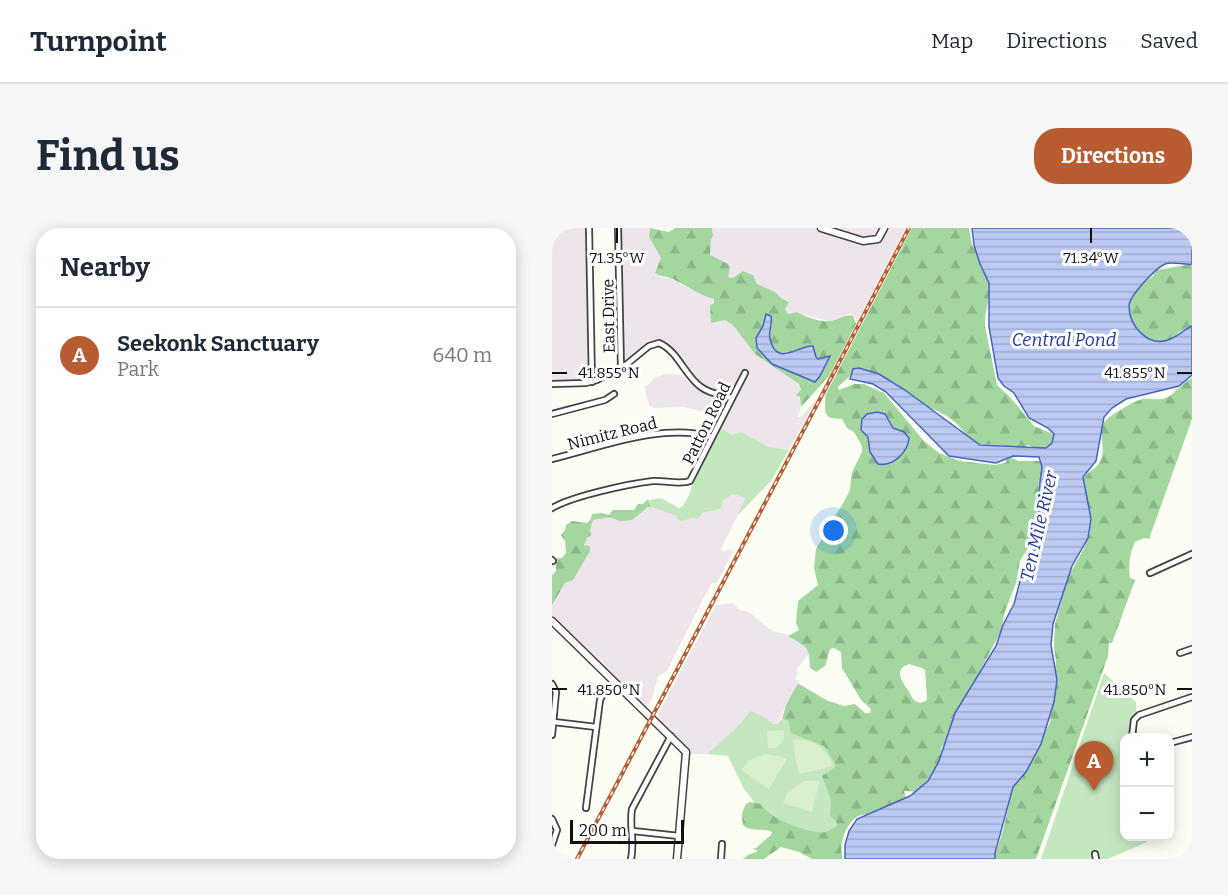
<!DOCTYPE html>
<meta charset="utf-8">
<style>
body{margin:0;font-family:Bitter,serif;background:#f6f6f7;color:#1f2937}
.controls{position:absolute;right:18px;bottom:18px;display:grid;overflow:hidden;border-radius:12px;box-shadow:0 3px 15px #0003}
.controls button{width:54px;height:54px;display:grid;place-items:center;padding:0;border:0;border-bottom:2px solid #e0e1e3;background:#fff;color:#1f2937;font:30px sans-serif}
.scale{position:absolute;left:18px;bottom:15px;width:114px;box-sizing:border-box;padding-left:6px;border:3px solid #101010;border-top:0;font-size:16px;line-height:21px;white-space:nowrap;color:#101010;-webkit-text-stroke:4px #fff;paint-order:stroke}
.you{position:absolute;left:282px;top:303px;width:21px;height:21px;margin:-15px;border:4px solid #fff;border-radius:50%;background:#1a73e8;box-shadow:0 0 0 9px #1a73e833}
.badge{display:grid;place-items:center;width:39px;height:39px;border-radius:50%;background:#b75d31;color:#fff;font-size:20px;font-weight:700}
.pin{position:absolute;translate:-50% -50px;filter:drop-shadow(0 2px 3px #0008)}
.pin::after{content:'';position:absolute;top:32px;width:21px;height:18px;background:inherit;clip-path:polygon(0 0,100% 0,50% 100%)}
.list{margin:0;padding:0;list-style:none}
h2{display:flex;justify-content:space-between;align-items:center;height:78px;margin:0;padding:0 24px;font-size:26px}
h2 small{font-size:20px;font-weight:400;color:#747a83}
.list li{display:grid;grid-template-columns:39px 1fr auto;gap:18px;align-items:center;box-sizing:border-box;height:96px;padding:0 24px;border-top:2px solid #e0e1e3}
.list b{display:block;font-size:22px;white-space:nowrap}
.list p{margin:0;font-size:20px;white-space:nowrap;color:#747a83}
.list em{font-size:20px;font-style:normal;color:#747a83}
.map{position:relative;flex:none;width:640px;height:631px;overflow:hidden;border-radius:24px}
header{display:flex;align-items:center;gap:36px;box-sizing:border-box;height:84px;padding:0 30px;background:#fff;border-bottom:2px solid #e0e1e3}
header strong{font-size:28px}
nav{display:flex;gap:33px;margin-inline-start:auto;font-size:21px}
.intro{display:flex;align-items:center;justify-content:space-between;box-sizing:border-box;height:144px;padding:0 36px}
h1{margin:0;font-size:42px}
.button{padding:15px 27px;border-radius:24px;background:#b75d31;color:#fff;font-size:21px;font-weight:700}
main{display:flex;gap:36px;padding:0 36px}
aside{flex:1;background:#fff;border-radius:24px;box-shadow:0 3px 15px #0003}
.map>svg:first-child{display:block}
</style>
<header>
<strong>Turnpoint</strong>
<nav><a>Map</a><a>Directions</a><a>Saved</a></nav>
</header>
<div class="intro"><h1>Find us</h1><a class="button">Directions</a></div>
<main>
<aside>
<h2>Nearby<small></small></h2>
<ul class="list">
<li><span class="badge">A</span><div><b>Seekonk Sanctuary</b><p>Park</p></div><em>640 m</em></li>
</ul>
</aside>
<div class="map">
<svg width="640" height="631" viewBox="0 0 640 631">
<defs>
<pattern id="forest-firs" width="22" height="20" patternUnits="userSpaceOnUse" patternTransform="scale(1.5)"><rect width="22" height="20" fill="#a3d79f"/><path d="M5 1l3.5 6h-7zM16 11l3.5 6h-7z" fill="#8bb888"/></pattern>
<pattern id="water-rules" width="6" height="5" patternUnits="userSpaceOnUse" patternTransform="scale(1.5)"><rect width="6" height="5" fill="#bcc9f2"/><path d="M0 2.5h6" fill="none" stroke="#a1acce"/></pattern>
</defs>
<rect width="100%" height="100%" fill="#fcfef4"/>
<!-- industrial -->
<g fill="#ede5eb">
<polygon points="0,0 37,0 41,155 0,157"/>
<polygon points="67,0 98,0 97,9 109,30 103,45 110,49 119,50 138,61 162,71 162,75 159,81 162,94 173,92 181,97 203,126 247,156 250,162 247,167 249,179 246,189 249,189 266,169 237,222 217,219 189,204 180,207 167,198 170,190 159,185 132,179 102,180 97,178 92,157 95,158 104,149 113,146 128,147 138,155 141,152 126,132 109,117 100,118 71,139"/>
<polygon points="160,0 354,0 304,96 303,91 299,86 277,93 252,87 245,84 236,86 233,81 237,73 229,70 223,64 205,56 201,47 191,43 181,50 176,49 178,39 158,28 159,11 161,8"/>
<polygon points="181,266 193,269 193,273 169,321 172,324 175,321 179,323 183,319 165,355 160,355 152,369 115,443 106,449 100,471 93,483 0,391 0,377 13,355 24,347 35,325 38,318 32,317 33,314 41,292 94,281 96,279 109,280 125,287 150,285 169,281 171,273"/>
<polygon points="181,375 187,382 197,384 220,403 234,406 250,416 257,422 257,426 245,441 246,446 243,451 247,453 247,456 234,477 226,496 221,496 214,490 192,490 182,503 155,526 139,526 136,536 134,527 104,494 106,486 164,377"/>
</g>
<!-- green -->
<g fill="#c5e7bf">
<path d="M167,198L180,207L189,204L217,219L237,222L219,253L187,286C187,279 193,276 193,270L181,266L171,273L169,281L150,285L146,291L140,290L130,293L126,292L124,287C120,287 105,280 99,279L97,272L109,270L127,280L131,278L138,265L143,246Z"/>
<polygon points="552,445 584,474 585,509 572,509 572,608 594,609 595,614 556,631 489,631"/>
<path d="M199,483L214,490L221,496H226L229,491L236,493L238,499L272,518L283,536V539L270,548L279,573V588L284,593L285,598C282,601 277,603 273,604C262,606 227,594 218,588C211,582 208,577 200,574H202L192,561L176,528L155,526L181,503Z"/>
</g>
<!-- forest -->
<g fill="url(#forest-firs)" fill-rule="evenodd">
<path d="M98,0L117,4L123,0H160L161,8L159,11L158,27L176,36L178,39L176,49L181,50L191,43L201,47L205,56L223,64L229,70L237,74L233,81L236,86L245,84C252,88 269,95 278,93C287,92 292,86 301,88L304,96L277,148L249,179L248,169L244,167L249,162L247,156L203,126L181,97L173,92L159,95L158,77L162,75V71C147,67 135,58 121,51C115,48 109,49 103,45L109,30L97,9ZM220,96C218,105 216,112 222,119C233,135 247,117 261,118L263,129L266,131L278,129L268,148L260,153C236,136 215,147 204,110L211,98Z"/>
<path d="M360,0H417L420,17L430,32L433,47L439,59L433,89V98L445,157L458,169L482,198L501,206L502,211L498,219L489,222L476,217L464,223L450,217L425,216L419,212L405,196L395,188L364,173L342,154L300,146L286,159L287,162L302,156H312L332,165L372,213L387,225L408,233L443,237L453,235L457,228L466,233H490L491,243L486,258L487,286L484,307L468,333L464,355L452,386L450,401L405,487L394,514L389,520L392,535L368,564L352,563L354,570C347,572 345,577 338,579C333,582 326,585 320,586C315,587 311,586 306,588C293,596 286,618 291,631H260L247,624L229,619L212,631H191L196,627L204,624L205,622L200,621L204,620L219,607L220,604C211,599 199,605 191,597C189,588 190,579 197,574L209,576C215,590 257,606 273,604C277,603 281,600 285,598L284,593L278,588L279,573L270,548L283,539V536L272,518L239,505L236,493L230,491L234,477L245,457L247,456L276,473L292,478L303,476L313,485H318L319,481L309,472L290,440L289,424L282,420L278,421L273,438L264,444L258,440C257,416 255,420 236,408L247,402L244,395L246,373L266,357L262,340L264,321L273,306L277,295L288,281L298,262L300,244L310,224V218L302,204L295,200L290,191C269,191 274,184 273,168ZM336,190L341,200L352,204L326,236L318,224L316,209L309,202ZM357,436L370,440L373,442L375,468V472L369,475C360,473 360,468 355,461C349,451 342,441 357,436Z"/>
<polygon points="640,36 640,99 627,104 615,115 593,116 574,83 575,76 587,59 601,48 605,42"/>
<path d="M640,150V191L597,311L592,310L583,314C578,324 576,338 578,350L583,352L560,415H557L556,428L484,631H439L444,624L451,603L461,557L484,527L485,520L498,494L504,433L502,419L503,396L516,349L531,322L538,305L531,252C535,243 545,241 549,232C554,221 546,206 552,195C554,189 584,172 591,171C598,170 606,173 614,170C624,165 630,155 640,150Z"/>
<polygon points="96,271 99,279 96,279 80,292 68,293 57,289 41,292 38,302 39,307 35,310 32,317 38,318 38,323 21,352 13,355 0,377 0,347 4,343 4,336 0,331 10,330 14,325 13,313 9,307 13,302 14,297 20,293 35,295 39,291 40,286 50,285 57,287 61,282 82,282 86,276 91,276"/>
</g>
<!-- pitch -->
<g fill="#d9efd0">
<path d="M232,502C232,513 229,522 216,520L215,503Z"/>
<path d="M240,512C260,509 275,520 281,538L247,546Z"/>
<polygon points="213,526 228,528 235,531 217,561 189,542 198,532"/>
<polygon points="252,553 268,553 260,584 231,575 235,565"/>
</g>
<!-- water -->
<g fill="url(#water-rules)" stroke="#4864c4" stroke-width="1.5">
<path d="M420,0H640V36C631,37 621,33 613,36C604,40 577,68 577,78C577,98 596,119 616,112C625,109 632,102 640,98V147L627,158L574,171L560,180L552,189L544,233L531,249L539,291L536,310L520,338L501,396L499,417L505,452L502,474L489,516L474,544L461,559L443,625V631H293V617L297,603L305,591L358,568L376,553L387,533L403,485L444,418L451,397L462,376L473,334L482,323L487,311V262L490,239L487,229L461,228L444,235L397,228L334,164L321,156L298,151L301,141L307,140L327,146L353,162L428,217L494,220L500,215L502,206L496,200L477,190L462,165L452,158L446,150L437,99V55L428,36L422,17Z"/>
<path d="M214,86L219,88C221,96 216,103 218,111C225,140 246,117 261,118L264,129L266,131L278,128L268,148L263,154L220,136L205,120L204,110L211,98Z"/>
<path d="M325,184L333,186L341,200L352,204L357,210C356,224 341,239 326,236L318,224L316,209L309,202L310,191L315,186Z"/>
</g>
<g fill="none" stroke-linecap="round" stroke-linejoin="round">
<defs>
<g id="minor">
<polyline points="37,0 40,154"/>
<polyline points="66,0 69,140"/>
<path d="M0,156L34,155L45,152L75,136L97,118L107,115C126,123 133,148 149,159C158,166 170,167 180,170"/>
<polyline points="0,186 53,172 62,166"/>
<path d="M0,231C49,219 112,194 160,209"/>
<path d="M0,280C21,268 76,256 101,253C113,252 127,257 138,253L193,145"/>
<polyline points="0,332 1,333"/>
<polyline points="598,345 640,326"/>
<polyline points="628,425 640,421"/>
<polyline points="0,456 4,464 0,507"/>
<polyline points="2,494 44,499"/>
<polyline points="580,509 582,492 587,487 640,469"/>
<polyline points="618,515 640,509"/>
<polyline points="34,580 48,472 52,464 63,454"/>
<polyline points="0,591 5,602 0,617"/>
<polyline points="81,603 127,608"/>
<polyline points="543,626 544,631"/>
<path d="M79,631C83,614 77,598 80,581L119,508"/>
<polyline points="169,631 170,616"/>
</g>
<g id="tertiary">
<polyline points="269,0 311,13 326,11 332,0"/>
<polyline points="0,393 134,524 125,631"/>
</g>
</defs>
<!-- minor casing -->
<use href="#minor" stroke="#434343" stroke-width="8"/>
<!-- tertiary casing -->
<use href="#tertiary" stroke="#434343" stroke-width="9"/>
<!-- minor -->
<use href="#minor" stroke="#fff" stroke-width="4.5"/>
<!-- tertiary -->
<use href="#tertiary" stroke="#fff" stroke-width="6"/>
<defs>
<polyline id="rail" points="25,631 279,150 357,0"/>
</defs>
<!-- rail casing -->
<use href="#rail" stroke="#b75d31" stroke-width="4"/>
<!-- rail -->
<use href="#rail" stroke="#fff" stroke-width="1.5" stroke-dasharray="4.5" stroke-linecap="butt"/>
</g>
<!-- ticks -->
<path fill="none" stroke="#101010" stroke-width="2" d="M65,0V15M539,0V15M0,145H15M625,145H640M0,461H15M625,461H640"/>
<g text-anchor="middle" stroke-width="6" stroke-linejoin="round" paint-order="stroke">
<!-- street labels -->
<g font-size="16" fill="#101010" stroke="#fff">
<text transform="translate(56 88) rotate(-91)" y="6">East Drive</text>
<text transform="translate(154 195) rotate(-64)" y="6">Patton Road</text>
<text transform="translate(60 205) rotate(-14)" y="6">Nimitz Road</text>
</g>
<!-- water labels -->
<g font-size="18" font-style="italic" fill="#21389a" stroke="#fff">
<text x="512" y="118">Central Pond</text>
<text transform="translate(487 298) rotate(-77)" y="6">Ten Mile River</text>
</g>
</g>
<g font-size="15" text-anchor="middle" fill="#101010" stroke="#fff" stroke-width="6" stroke-linejoin="round" paint-order="stroke">
<text x="65" y="35">71.35°W</text>
<text x="539" y="35">71.34°W</text>
<text x="57" y="150">41.855°N</text>
<text x="583" y="150">41.855°N</text>
<text x="57" y="467">41.850°N</text>
<text x="583" y="467">41.850°N</text>
</g>
</svg>
<div class="controls">
<button>+</button>
<button>−</button>
</div>
<div class="scale">200 m</div>
<div class="you"></div>
<div class="pin badge" style="left:542px;top:563px">A</div>
</div>
</main>
